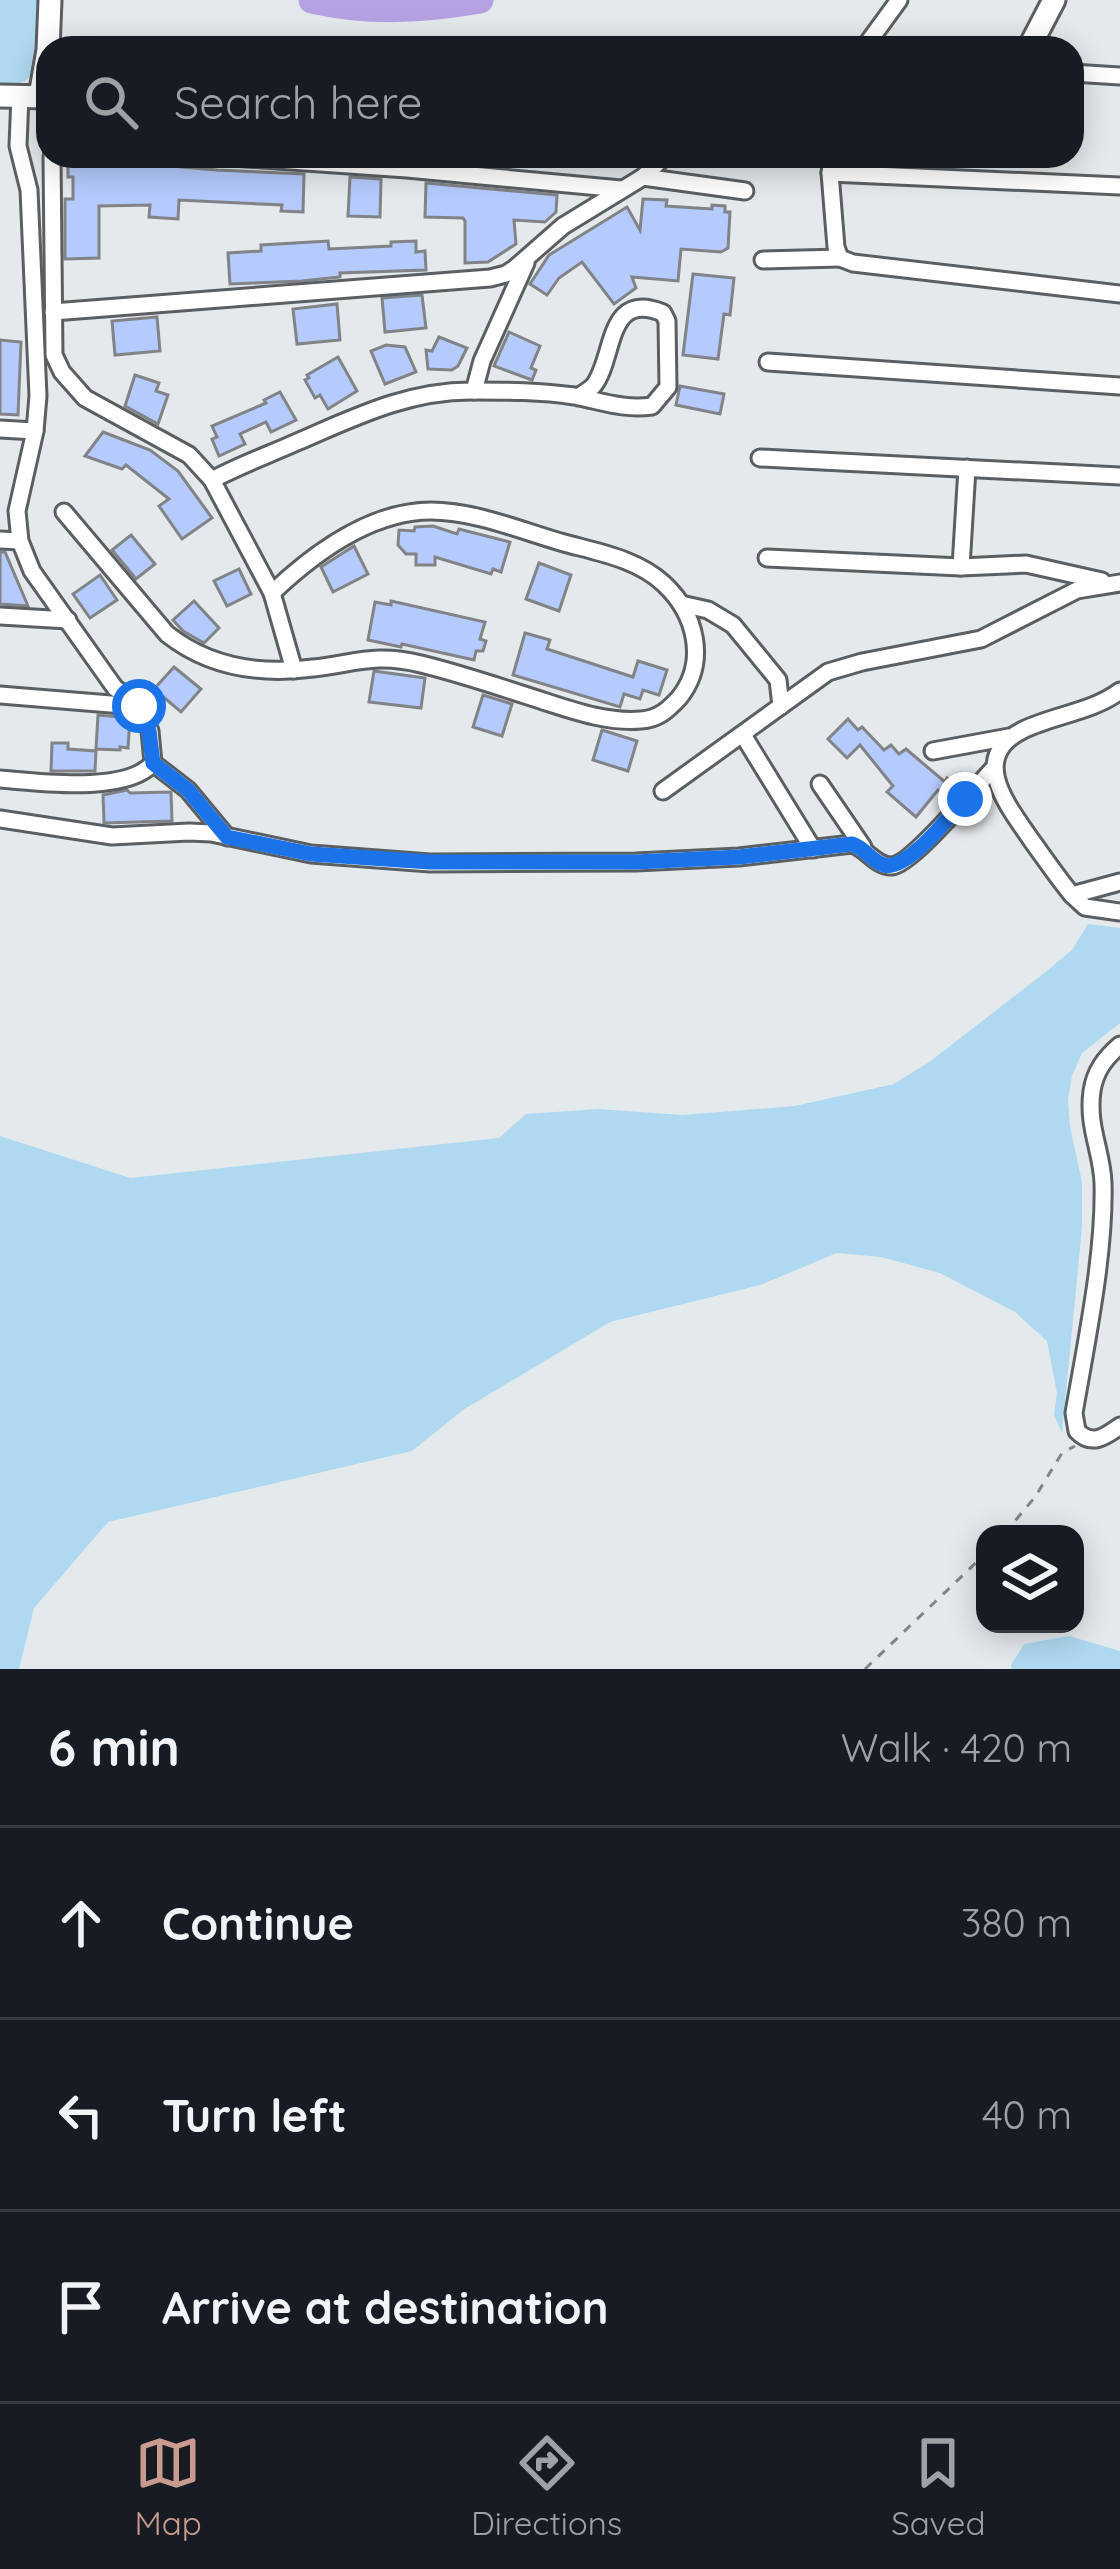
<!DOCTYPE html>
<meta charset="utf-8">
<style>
body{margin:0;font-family:Quicksand,sans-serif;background:#242831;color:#f1f3f6}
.controls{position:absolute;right:36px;bottom:36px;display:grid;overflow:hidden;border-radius:24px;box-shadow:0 6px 30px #0003}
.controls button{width:108px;height:108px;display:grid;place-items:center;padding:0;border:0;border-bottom:3px solid #363941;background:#171b24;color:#f1f3f6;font:60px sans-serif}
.stop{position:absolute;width:36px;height:36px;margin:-27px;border:9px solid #1a73e8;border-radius:50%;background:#fff}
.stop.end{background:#1a73e8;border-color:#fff;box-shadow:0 3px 12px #0008}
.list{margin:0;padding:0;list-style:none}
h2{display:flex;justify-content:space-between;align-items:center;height:156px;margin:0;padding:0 48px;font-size:51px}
h2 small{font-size:39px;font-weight:400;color:#9ea1a6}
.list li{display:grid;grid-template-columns:78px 1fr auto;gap:36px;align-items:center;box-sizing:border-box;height:192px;padding:0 48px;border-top:3px solid #363941}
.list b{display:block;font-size:45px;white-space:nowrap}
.list em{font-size:39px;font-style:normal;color:#9ea1a6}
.icon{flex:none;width:66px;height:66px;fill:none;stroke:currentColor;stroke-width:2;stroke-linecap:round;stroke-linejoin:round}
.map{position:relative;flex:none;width:1120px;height:1669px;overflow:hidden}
.search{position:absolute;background:#171b24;box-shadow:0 6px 30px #0003;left:36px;right:36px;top:36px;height:132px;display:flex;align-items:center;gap:30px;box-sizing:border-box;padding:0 42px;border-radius:36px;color:#9ea1a6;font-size:45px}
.sheet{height:732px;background:#171b24}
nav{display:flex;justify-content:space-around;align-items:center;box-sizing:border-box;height:168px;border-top:3px solid #363941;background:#171b24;font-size:33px;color:#9ea1a6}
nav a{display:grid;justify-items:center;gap:6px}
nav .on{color:#c99b8f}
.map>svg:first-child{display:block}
</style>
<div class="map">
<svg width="1120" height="1669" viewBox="0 0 1120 1669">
<rect width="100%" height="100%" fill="#e4e9ec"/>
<!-- green -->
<g fill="#aed9f1">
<path d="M0,0H38C38,19 44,65 29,78C21,85 10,84 0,85Z"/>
<polygon points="1088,924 1120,928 1120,1023 1082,1053 1072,1076 1068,1100 1070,1127 1082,1182 1082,1227 1062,1433 1054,1415 1057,1393 1047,1341 1015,1312 940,1273 881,1257 837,1253 760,1285 610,1322 463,1410 412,1451 108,1522 34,1608 19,1669 0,1669 0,1136 130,1178 499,1138 526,1114 599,1109 682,1115 795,1106 894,1084 932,1060 1043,974 1072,950"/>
<polygon points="1069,1636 1120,1651 1120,1669 1012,1669 1011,1665 1024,1644"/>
</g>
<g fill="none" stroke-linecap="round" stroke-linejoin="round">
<!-- river -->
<path stroke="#b6a2e2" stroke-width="27" d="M312,0C368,13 423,10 480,0"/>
</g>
<!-- building -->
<g fill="#b5cbfd" stroke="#818386" stroke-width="3">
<polygon points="134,161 181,163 180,167 217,170 304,174 303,212 281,211 282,205 179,200 178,219 149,217 150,205 99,206 99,258 65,259 65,199 73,199 73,177 68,177 68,166 73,162"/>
<polygon points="350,177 381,179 380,217 348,216"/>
<polygon points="426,183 557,195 556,212 545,222 514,220 516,244 488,262 465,263 465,221 463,218 425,217"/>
<polygon points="643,199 667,200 666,206 712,209 712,205 725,206 725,212 730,212 728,248 721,252 681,249 678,281 632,277 636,288 614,304 582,262 559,278 547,295 530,284 549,255 627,207 640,230"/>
<polygon points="328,241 329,249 391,246 391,242 416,241 416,252 425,251 426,270 340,273 340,277 302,281 230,284 228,253 261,251 261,245"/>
<polygon points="693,274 734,278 730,315 724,314 718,359 683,355"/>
<polygon points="422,295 426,328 385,332 382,298"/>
<polygon points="337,304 340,340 297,344 293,309"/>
<polygon points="157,317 160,351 115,355 112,321"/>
<polygon points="509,332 540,346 531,368 536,370 532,380 494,366"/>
<polygon points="439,337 467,348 458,366 452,370 428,369 426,350 432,351"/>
<polygon points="0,340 21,342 18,415 0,414"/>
<polygon points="386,345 405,347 416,372 385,384 371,351"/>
<polygon points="338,357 357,391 328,409 320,395 315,398 305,380 309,378 307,375"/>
<polygon points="135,375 159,383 156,391 168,395 158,424 125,406"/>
<polygon points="680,386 724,394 720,414 676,405"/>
<polygon points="280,392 296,420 271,432 266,422 240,434 245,444 219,456 212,439 217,437 212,426 266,403 264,400"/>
<polygon points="103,432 150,450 178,471 212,518 182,539 159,506 169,499 126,465 122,469 85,456"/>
<polygon points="433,526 457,534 459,529 510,542 501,572 493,569 491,574 435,557 435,565 416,565 416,554 406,554 398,545 399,530 414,531 415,527"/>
<polygon points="131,535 155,564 136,579 112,550"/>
<polygon points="354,546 368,574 333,592 321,567"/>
<polygon points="0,552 5,552 28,606 0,604"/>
<polygon points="539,563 571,575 559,611 526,599"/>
<polygon points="239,569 251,594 227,606 214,581"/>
<polygon points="100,575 117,600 90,618 73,594"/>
<polygon points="194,601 219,628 204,643 183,631 173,620"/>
<polygon points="391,601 485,622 480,639 486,641 483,651 476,651 474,660 402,644 401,647 368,640 375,602 391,605"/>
<polygon points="525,633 550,640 547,649 633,677 638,661 667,670 659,695 643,690 640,699 624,694 620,707 513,675"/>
<polygon points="174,667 201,689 181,712 154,689"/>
<polygon points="374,671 425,678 421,708 369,702"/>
<polygon points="483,695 512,704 502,736 473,727"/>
<polygon points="98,715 130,718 128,748 120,747 120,750 96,749"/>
<polygon points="848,719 858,730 862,727 884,750 891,745 899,754 906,749 945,782 947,778 960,788 950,799 938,790 916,817 887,792 893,786 860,745 847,758 828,739"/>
<polygon points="602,730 637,741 628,771 593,760"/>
<polygon points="52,743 68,743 68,749 96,751 95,771 51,771"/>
<polygon points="127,790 130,793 171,792 172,821 104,823 103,795"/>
</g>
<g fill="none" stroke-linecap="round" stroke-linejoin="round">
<defs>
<g id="street">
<polyline points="864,48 899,0"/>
<polyline points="1072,73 1120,76"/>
<polyline points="52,156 54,355 62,372 85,398 189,455 212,480 272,593 294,670"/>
<polyline points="218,156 407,169 621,189"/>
<polyline points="832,156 830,173 836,247 840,258 853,263 1120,294"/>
<polyline points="830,173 1120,186"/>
<polyline points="643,177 745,191"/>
<polyline points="763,260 840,258"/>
<polyline points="53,312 490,278 506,274 515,268 563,226 643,177 665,156"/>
<polyline points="768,362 1120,386"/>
<path d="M474,391C508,391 540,391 574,396C601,401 624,410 652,406L668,387L667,321L663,313C606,289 615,358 594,385C592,388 581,395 578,397"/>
<polyline points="0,429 35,431"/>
<polyline points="760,458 1120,476"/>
<path d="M212,480C240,465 268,455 297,442C355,417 409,390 474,391L482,361L526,263"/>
<path d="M64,512L167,634C210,668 260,675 313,668C356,663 376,653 421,664C462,674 503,688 543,701C574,711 608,723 641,720C658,719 668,710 679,698C708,662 696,614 664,584C638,559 597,552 564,543C522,531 475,511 431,511C370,511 314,553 272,593"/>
<polyline points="0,540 20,541"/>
<polyline points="767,558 961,567 1026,564 1102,581"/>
<polyline points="961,567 967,468"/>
<polyline points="681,604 708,610 733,625 778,680 781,706"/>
<polyline points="0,616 68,620"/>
<path d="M1120,691C1092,712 1054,715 1023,730C967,758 1009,807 1032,841C1045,859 1058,878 1072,895L1085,907L1120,912"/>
<polyline points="0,695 135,706"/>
<polyline points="743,735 813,849"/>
<polyline points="933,751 1009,737"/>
<polyline points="153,763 188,790 227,837"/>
<path d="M0,779C38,782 127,794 153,763L150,731L139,706L115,688L32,571L20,541L17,511L35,431L38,396L29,190L18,146L20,96"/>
<polyline points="820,784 863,847"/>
<polyline points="663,791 828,672 862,662 981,639 1077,590 1120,583"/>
<path d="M0,819L112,836L189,832L211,833L311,854L430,863L636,862L739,857L852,844C866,848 876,867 892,866C913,864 976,786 994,768"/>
<polyline points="1072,895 1120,882"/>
<path d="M1120,1045C1105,1058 1095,1071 1092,1091C1087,1127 1102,1151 1103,1183C1105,1254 1086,1343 1074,1413L1077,1431C1092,1447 1106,1436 1120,1426"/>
</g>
<g id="secondary">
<polyline points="1029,48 1054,0"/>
<polyline points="0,96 48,97"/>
<polyline points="40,96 48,50 50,0"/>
</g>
</defs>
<!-- street casing -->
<use href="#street" stroke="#5b5f62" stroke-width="21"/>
<!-- secondary casing -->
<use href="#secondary" stroke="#5b5f62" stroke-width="27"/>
<!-- path -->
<g stroke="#828587" stroke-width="3" stroke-dasharray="9 9" stroke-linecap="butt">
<polyline points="1004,1534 1035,1497 1062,1453 1075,1446"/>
<polyline points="865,1669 985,1554"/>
</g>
<!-- street -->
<use href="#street" stroke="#fff" stroke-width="15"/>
<!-- secondary -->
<use href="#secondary" stroke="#fff" stroke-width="21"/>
</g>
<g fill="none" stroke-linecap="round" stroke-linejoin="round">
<!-- route -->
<path stroke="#1a73e8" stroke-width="15" d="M139,706L149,731L153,763L188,790L227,837L311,854L430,862H636L739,857L852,844C865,848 871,861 884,865C907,872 950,815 965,799"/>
</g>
</svg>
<div class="controls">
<button><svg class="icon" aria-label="layers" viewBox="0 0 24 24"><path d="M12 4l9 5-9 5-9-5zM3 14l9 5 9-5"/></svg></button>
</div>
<div class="stop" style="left:139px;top:706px"></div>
<div class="stop end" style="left:965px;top:799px"></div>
<div class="search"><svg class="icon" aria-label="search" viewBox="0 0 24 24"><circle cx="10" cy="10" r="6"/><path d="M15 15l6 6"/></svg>Search here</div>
</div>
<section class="sheet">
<h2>6 min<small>Walk · 420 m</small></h2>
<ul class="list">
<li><svg class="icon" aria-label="ahead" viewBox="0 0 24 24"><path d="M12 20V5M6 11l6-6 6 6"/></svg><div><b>Continue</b></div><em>380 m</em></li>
<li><svg class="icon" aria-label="left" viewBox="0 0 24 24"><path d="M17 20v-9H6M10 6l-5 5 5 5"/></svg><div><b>Turn left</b></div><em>40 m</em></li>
<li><svg class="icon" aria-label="arrive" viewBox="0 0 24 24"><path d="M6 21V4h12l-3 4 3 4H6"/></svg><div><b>Arrive at destination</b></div></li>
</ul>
</section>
<nav>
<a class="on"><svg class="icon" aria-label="map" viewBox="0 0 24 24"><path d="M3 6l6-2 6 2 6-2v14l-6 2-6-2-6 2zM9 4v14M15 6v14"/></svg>Map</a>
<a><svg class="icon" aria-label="directions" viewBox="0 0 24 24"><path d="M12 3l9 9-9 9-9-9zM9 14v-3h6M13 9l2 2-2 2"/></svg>Directions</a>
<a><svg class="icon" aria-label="saved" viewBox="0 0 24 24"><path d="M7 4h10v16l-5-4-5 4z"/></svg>Saved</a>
</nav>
